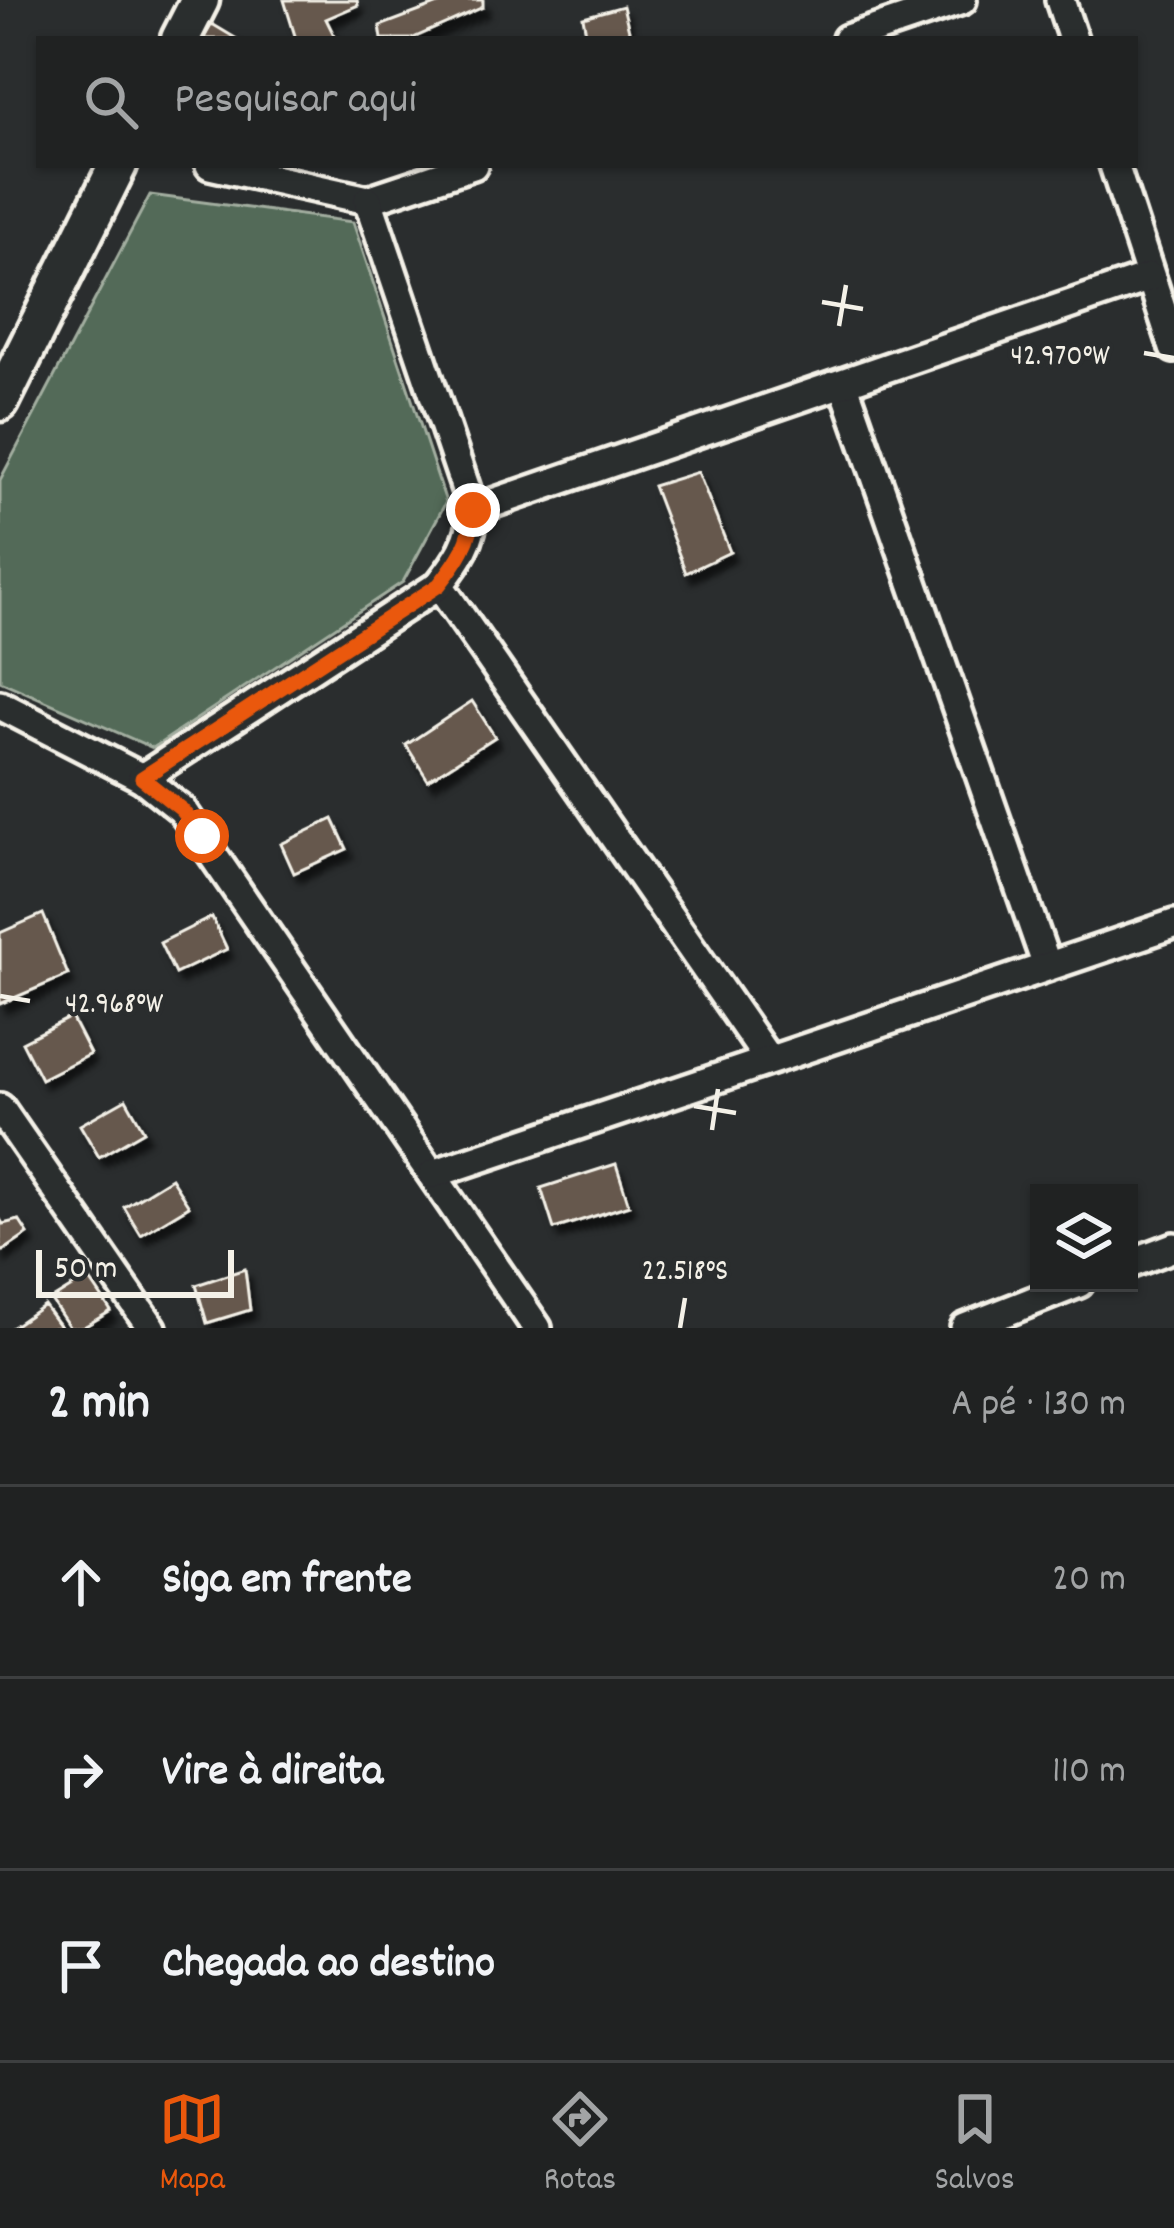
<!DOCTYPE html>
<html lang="pt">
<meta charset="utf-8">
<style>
body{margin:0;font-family:Dekko,sans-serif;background:#2d2f2f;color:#f1f3f6}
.controls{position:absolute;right:36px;bottom:36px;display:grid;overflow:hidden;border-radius:0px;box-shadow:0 3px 9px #0004}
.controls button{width:108px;height:108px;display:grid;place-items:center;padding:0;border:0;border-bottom:3px solid #3d3f40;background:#202222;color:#f1f3f6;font:60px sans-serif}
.scale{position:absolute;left:36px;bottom:30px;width:198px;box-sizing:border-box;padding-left:12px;border:6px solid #f4f1e8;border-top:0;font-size:33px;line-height:42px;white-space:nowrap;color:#f4f1e8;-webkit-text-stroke:9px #2a2d2e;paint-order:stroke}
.stop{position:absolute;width:36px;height:36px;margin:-27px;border:9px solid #ea580c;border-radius:50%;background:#fff}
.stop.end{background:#ea580c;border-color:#fff;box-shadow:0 3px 12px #0008}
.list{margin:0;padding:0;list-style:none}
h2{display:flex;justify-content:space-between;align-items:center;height:156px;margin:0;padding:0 48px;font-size:51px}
h2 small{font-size:39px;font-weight:400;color:#a2a4a5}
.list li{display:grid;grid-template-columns:78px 1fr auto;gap:36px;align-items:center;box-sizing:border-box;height:192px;padding:0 48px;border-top:3px solid #3d3f40}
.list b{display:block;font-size:45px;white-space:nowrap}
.list em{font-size:39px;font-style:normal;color:#a2a4a5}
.icon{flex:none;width:66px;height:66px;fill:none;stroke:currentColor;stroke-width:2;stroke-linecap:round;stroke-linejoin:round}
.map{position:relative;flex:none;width:1174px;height:1328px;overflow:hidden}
.search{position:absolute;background:#202222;box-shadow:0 3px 9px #0004;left:36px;right:36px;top:36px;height:132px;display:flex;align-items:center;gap:30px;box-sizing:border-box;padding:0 42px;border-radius:0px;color:#a2a4a5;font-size:45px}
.sheet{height:732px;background:#202222}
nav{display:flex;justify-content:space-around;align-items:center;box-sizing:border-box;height:168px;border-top:3px solid #3d3f40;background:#202222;font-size:33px;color:#a2a4a5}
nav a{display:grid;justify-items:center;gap:6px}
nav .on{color:#ea580c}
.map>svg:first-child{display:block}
</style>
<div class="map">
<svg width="1174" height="1328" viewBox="0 0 1174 1328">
<defs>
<filter id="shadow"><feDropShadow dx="5.5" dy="9" stdDeviation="3" flood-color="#0009"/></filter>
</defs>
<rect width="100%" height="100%" fill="#2a2d2e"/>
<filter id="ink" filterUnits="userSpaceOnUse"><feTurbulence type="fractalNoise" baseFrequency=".00833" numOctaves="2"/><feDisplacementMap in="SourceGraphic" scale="24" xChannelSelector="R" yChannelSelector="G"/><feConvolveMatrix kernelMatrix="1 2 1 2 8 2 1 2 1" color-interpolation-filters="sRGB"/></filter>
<g filter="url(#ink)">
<!-- green -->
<polygon fill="#526b59" stroke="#a3aea0" stroke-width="3" points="150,195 353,222 446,502 403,582 153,748 0,681 0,480"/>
<!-- building -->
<g fill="#66584d" stroke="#f4f1e8" stroke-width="3" filter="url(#shadow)">
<polygon points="284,0 357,0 358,5 326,19 336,39 296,39"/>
<polygon points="449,0 483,0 483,7 411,39 382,39 380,26"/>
<polygon points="623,6 631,39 587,39 583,17"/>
<polygon points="212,24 237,39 203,39"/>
<polygon points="698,472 730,552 686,573 653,486"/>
<polygon points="472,701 495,737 428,780 406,745"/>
<polygon points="333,819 347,849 294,873 281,844"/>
<polygon points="43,914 68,975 0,1004 0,933"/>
<polygon points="212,917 227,949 175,974 160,943"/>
<polygon points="71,1017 90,1054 41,1079 22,1042"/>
<polygon points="126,1099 144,1131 99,1157 80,1125"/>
<polygon points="616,1164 629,1205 554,1229 541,1188"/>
<polygon points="171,1178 189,1206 141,1235 124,1207"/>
<polygon points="0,1219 3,1224 19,1220 28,1234 0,1253"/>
<polygon points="245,1269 250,1310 207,1323 196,1285"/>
<polygon points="88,1277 111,1311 82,1328 70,1328 51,1300"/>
<polygon points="44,1305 61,1328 11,1328"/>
</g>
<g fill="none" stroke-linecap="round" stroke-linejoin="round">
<defs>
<g id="minor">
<polyline points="1060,0 1073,39"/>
<polyline points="847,39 962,0"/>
<polyline points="210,165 368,200 473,165"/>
<polyline points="1114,165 1174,348"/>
<path d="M368,200L473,510C473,540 457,562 439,585L768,1059"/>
<polyline points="844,385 1047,966"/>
<polyline points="473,510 1150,277"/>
<polyline points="0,705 142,778 182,810 537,1328"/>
<polyline points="142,778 439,585"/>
<polyline points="0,1108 152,1328"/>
<polyline points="433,1174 1174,924"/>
<polyline points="1129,1264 1174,1247"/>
<polyline points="965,1328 1079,1283"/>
</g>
<g id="tertiary">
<polyline points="180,39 200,0"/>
<polyline points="0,402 118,165"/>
</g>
</defs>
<!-- minor casing -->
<use href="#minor" stroke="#f4f1e8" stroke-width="36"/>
<!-- tertiary casing -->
<use href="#tertiary" stroke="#f4f1e8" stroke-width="45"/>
<!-- minor -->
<use href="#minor" stroke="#2a2d2e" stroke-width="27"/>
<!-- tertiary -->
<use href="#tertiary" stroke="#2a2d2e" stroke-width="36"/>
</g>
</g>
<g fill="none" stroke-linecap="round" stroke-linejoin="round" filter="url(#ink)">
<!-- route -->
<path stroke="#ea580c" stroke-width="15" d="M202,836L182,810L142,778L439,585C457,562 473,540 473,510"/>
</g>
<!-- ticks -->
<path fill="none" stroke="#f4f1e8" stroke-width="4.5" d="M822,302L863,309M839,326L846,285M1144,353L1174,358M0,996L30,1001M694,1106L736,1113M712,1130L718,1089M680,1328L685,1298"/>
<g font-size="30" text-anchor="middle" fill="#f4f1e8" stroke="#2a2d2e" stroke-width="9" stroke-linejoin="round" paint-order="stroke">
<text x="1060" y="364">42.970°W</text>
<text x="114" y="1012">42.968°W</text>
<text x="685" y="1279">22.518°S</text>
</g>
</svg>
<div class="controls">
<button><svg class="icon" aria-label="layers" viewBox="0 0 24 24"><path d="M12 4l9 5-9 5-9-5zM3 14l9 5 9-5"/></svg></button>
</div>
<div class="scale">50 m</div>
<div class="stop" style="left:202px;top:836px"></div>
<div class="stop end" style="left:473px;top:510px"></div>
<div class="search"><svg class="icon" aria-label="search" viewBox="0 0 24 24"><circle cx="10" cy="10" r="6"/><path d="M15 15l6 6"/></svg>Pesquisar aqui</div>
</div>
<section class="sheet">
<h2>2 min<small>A pé · 130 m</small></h2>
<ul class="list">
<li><svg class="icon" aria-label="ahead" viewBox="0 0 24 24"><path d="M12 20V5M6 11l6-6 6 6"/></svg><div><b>Siga em frente</b></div><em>20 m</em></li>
<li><svg class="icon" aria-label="right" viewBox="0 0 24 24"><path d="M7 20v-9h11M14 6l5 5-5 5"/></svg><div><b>Vire à direita</b></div><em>110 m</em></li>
<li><svg class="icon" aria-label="arrive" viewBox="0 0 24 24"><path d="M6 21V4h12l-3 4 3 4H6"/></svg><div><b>Chegada ao destino</b></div></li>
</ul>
</section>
<nav>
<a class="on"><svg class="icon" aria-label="map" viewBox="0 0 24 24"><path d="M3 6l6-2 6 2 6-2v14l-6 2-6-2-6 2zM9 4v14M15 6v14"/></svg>Mapa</a>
<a><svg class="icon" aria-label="directions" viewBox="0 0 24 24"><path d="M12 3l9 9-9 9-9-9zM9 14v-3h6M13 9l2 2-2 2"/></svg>Rotas</a>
<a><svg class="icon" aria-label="saved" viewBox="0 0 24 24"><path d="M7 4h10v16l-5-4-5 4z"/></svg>Salvos</a>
</nav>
